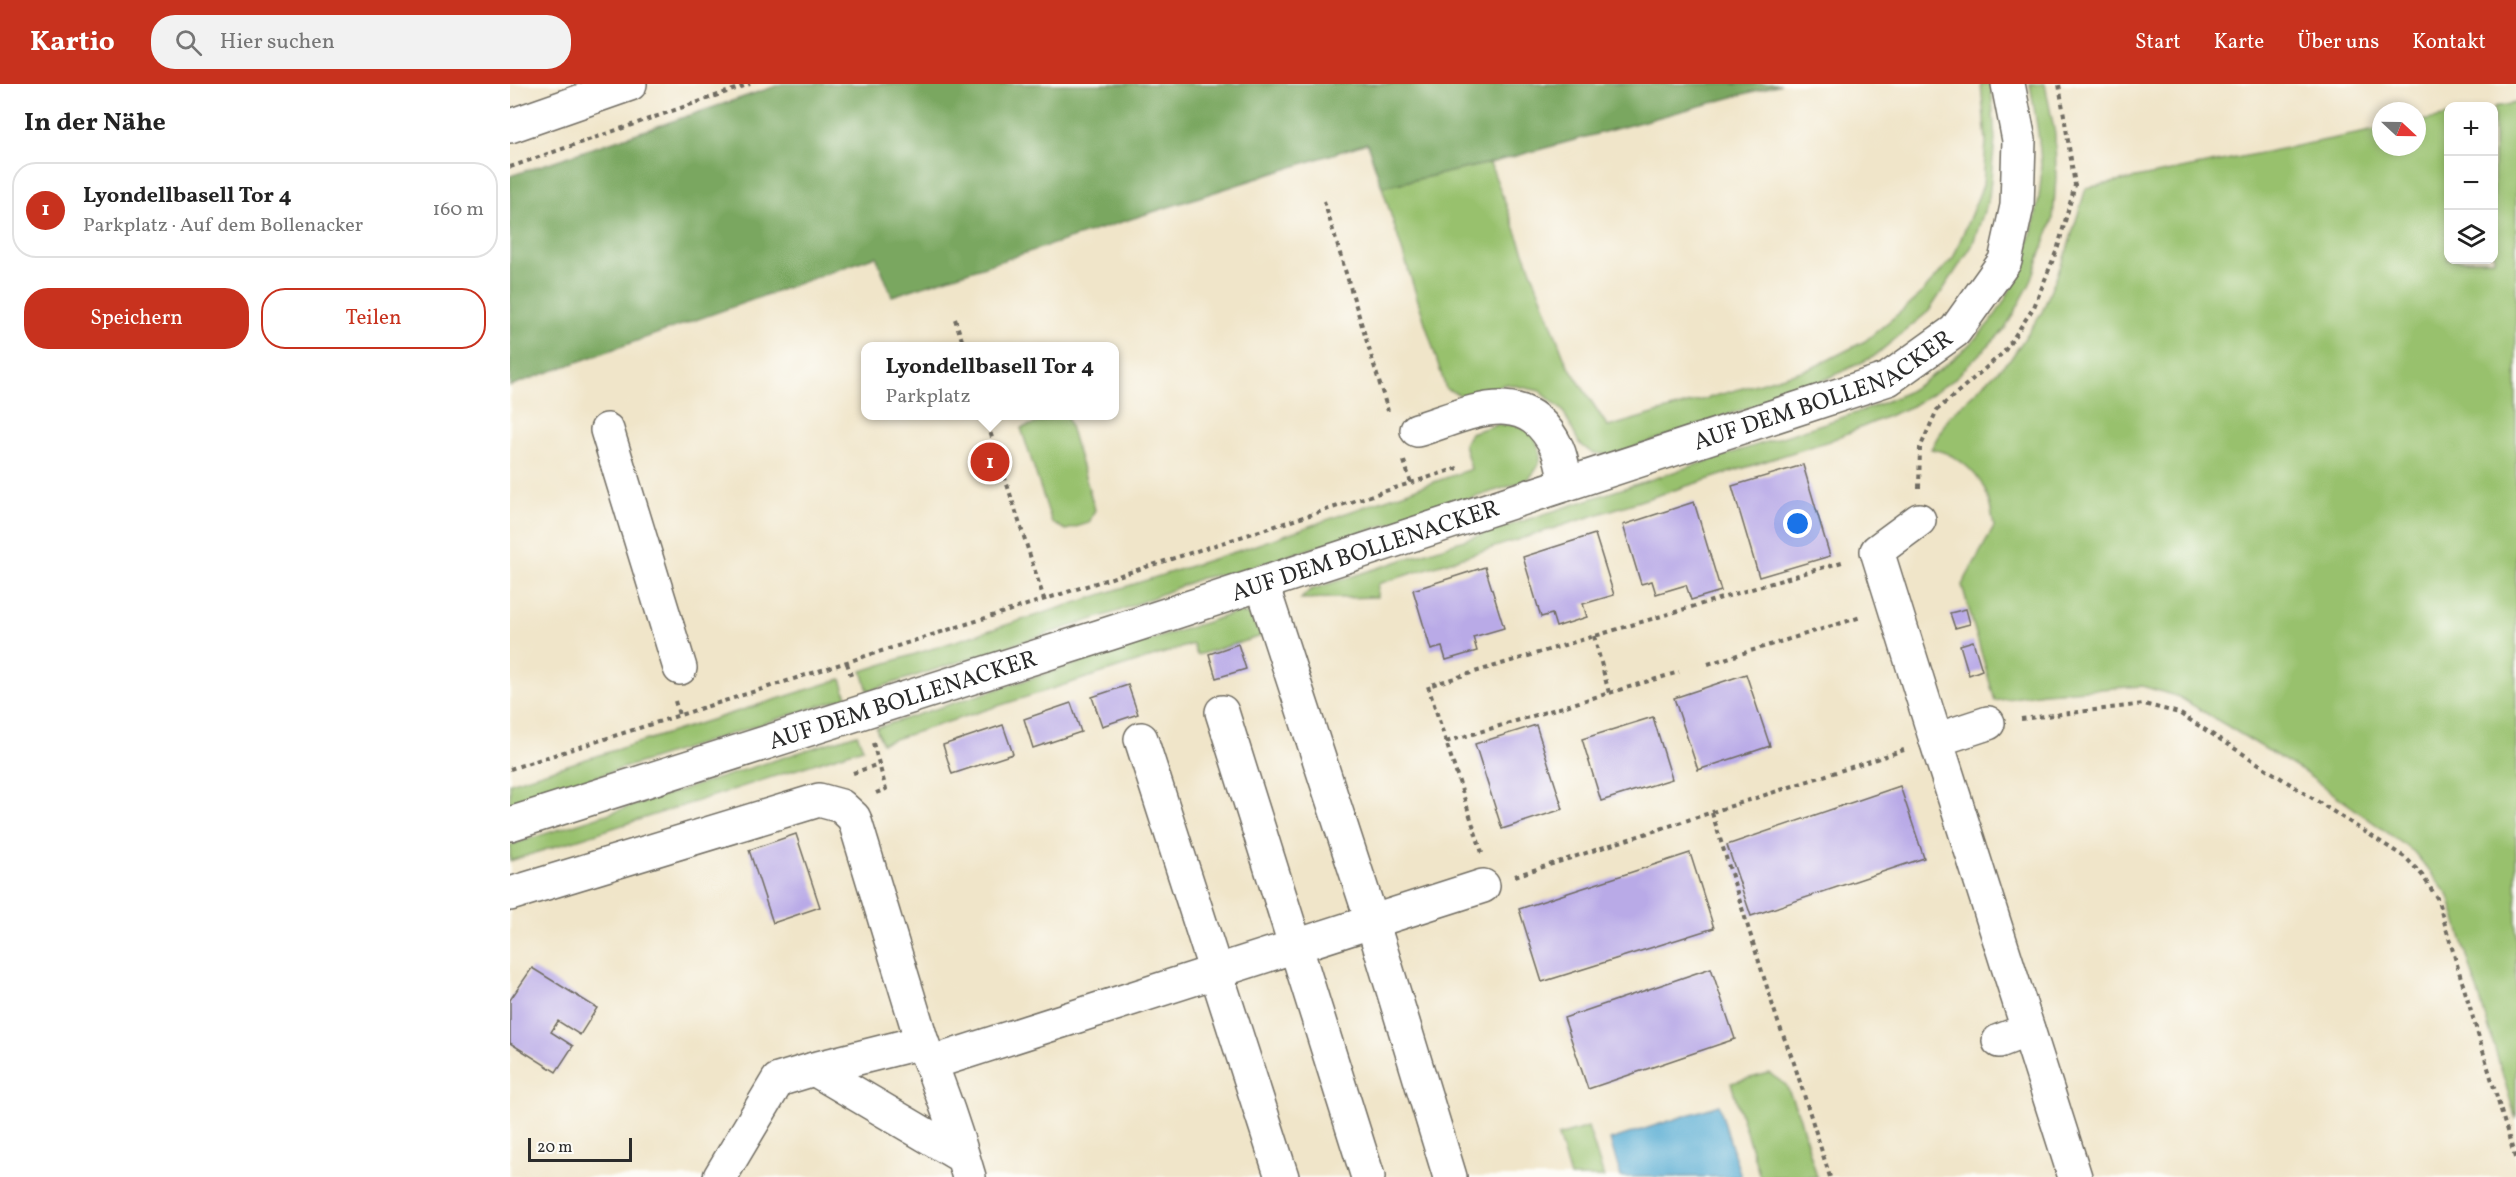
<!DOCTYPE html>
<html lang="de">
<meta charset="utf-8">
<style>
body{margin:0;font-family:Vollkorn,serif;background:#f2f2f2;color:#222}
.controls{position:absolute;right:18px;top:18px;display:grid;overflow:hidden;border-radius:12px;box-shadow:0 3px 9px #0003}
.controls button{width:54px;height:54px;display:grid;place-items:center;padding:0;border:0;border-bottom:2px solid #e0e0e0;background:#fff;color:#222;font:30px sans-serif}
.compass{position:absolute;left:1862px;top:18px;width:54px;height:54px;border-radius:50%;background:#fff;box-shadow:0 3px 9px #0003;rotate:112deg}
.scale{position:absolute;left:18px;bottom:15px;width:104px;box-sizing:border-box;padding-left:6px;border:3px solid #2b2b2b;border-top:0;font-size:16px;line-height:21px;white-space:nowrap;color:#2b2b2b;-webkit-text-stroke:4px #fdfcf7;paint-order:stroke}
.you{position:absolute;left:1288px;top:440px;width:21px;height:21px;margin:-15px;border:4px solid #fff;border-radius:50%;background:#1a73e8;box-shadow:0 0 0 9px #1a73e833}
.badge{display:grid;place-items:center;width:39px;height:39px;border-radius:50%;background:#c8321e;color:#fff;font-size:20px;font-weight:700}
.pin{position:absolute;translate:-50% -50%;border:3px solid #fff;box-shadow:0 2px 6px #0006}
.popup{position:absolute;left:351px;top:258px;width:258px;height:78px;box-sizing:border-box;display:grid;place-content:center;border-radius:12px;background:#fff;filter:drop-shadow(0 2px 4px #0005);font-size:20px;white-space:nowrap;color:#767676}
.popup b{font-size:22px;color:#222}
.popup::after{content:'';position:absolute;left:50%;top:100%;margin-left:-12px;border:12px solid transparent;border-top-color:#fff}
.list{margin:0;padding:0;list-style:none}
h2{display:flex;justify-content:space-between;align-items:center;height:78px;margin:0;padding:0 24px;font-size:26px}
h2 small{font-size:20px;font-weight:400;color:#767676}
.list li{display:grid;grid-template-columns:39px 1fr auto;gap:18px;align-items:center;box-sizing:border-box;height:96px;margin:0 12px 12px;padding:0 12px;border:2px solid #e0e0e0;border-radius:24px}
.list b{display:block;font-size:22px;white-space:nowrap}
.list p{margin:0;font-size:20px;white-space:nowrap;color:#767676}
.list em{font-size:20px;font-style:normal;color:#767676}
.actions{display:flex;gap:12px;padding:18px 24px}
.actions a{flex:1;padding:14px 0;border:2px solid #c8321e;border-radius:24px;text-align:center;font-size:21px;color:#c8321e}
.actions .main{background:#c8321e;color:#fff}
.icon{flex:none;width:33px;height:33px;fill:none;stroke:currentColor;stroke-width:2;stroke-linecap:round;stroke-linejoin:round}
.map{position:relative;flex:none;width:2006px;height:1093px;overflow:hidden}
header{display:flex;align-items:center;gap:36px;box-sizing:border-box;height:84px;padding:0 30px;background:#c8321e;color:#fff}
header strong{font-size:28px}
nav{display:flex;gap:33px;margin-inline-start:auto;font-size:21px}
.search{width:420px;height:54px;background:#f2f2f2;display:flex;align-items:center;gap:15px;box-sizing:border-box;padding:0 21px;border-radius:24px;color:#767676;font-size:22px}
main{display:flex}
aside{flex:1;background:#fff}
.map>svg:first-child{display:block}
</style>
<header>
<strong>Kartio</strong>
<div class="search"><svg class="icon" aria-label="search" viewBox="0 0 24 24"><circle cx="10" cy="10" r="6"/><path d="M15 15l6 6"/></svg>Hier suchen</div>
<nav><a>Start</a><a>Karte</a><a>Über uns</a><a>Kontakt</a></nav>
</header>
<main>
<aside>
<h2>In der Nähe<small></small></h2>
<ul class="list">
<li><span class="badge">1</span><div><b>Lyondellbasell Tor 4</b><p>Parkplatz · Auf dem Bollenacker</p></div><em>160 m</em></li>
</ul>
<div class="actions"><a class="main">Speichern</a><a>Teilen</a></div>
</aside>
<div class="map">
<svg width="2006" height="1093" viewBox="0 0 2006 1093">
<rect width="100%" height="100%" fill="#fdfcf7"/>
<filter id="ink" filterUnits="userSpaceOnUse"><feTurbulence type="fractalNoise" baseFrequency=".0167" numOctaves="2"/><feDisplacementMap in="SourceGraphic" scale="12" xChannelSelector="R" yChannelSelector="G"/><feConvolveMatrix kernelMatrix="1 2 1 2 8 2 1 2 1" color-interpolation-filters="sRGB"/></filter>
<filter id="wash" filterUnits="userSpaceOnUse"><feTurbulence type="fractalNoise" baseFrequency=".008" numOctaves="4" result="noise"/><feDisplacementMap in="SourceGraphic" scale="24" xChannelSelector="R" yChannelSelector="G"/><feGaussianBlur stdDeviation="1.35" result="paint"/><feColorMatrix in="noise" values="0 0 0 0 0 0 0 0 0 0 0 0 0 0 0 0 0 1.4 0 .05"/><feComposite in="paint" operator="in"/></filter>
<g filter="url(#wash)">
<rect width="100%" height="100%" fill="#f0e5c9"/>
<!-- green -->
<g fill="#98c16d" stroke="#62764c" stroke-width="1.5">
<polygon points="1471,0 1481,0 1485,56 1479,113 1462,162 1419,227 1363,273 1299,303 1101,371 1082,369 1069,359 1053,327 1030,307 997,300 951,311 936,305 872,103 980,79 1056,278 1098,343 1302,284 1355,257 1405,216 1443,174 1473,101 1476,57"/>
<path d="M1520,0H1535L1545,50L1546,93L1543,135L1520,200L1495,245L1442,297L1402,322L1319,357L868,500L867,513L791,515L800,506L1355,326C1369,320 1384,315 1397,308C1428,290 1459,264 1481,237C1508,202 1528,139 1531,95C1532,63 1525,31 1520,0Z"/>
<path d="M2006,19V1035L1939,812L1904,768L1792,687L1669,613L1632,602L1534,609L1485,617L1452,501L1484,443C1482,431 1480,417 1475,406C1465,385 1443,368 1421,365L1438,334L1502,273L1532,228L1557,166L1576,104L1871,45V63H1907V38L1938,32V176H1984V23Z"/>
<polygon points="550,332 557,332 585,426 579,439 556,446 542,439 511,344"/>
<path d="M989,340L1006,341L1024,350C1032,373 1035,379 1016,397L726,488L691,494L609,527L358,607L352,587L740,463L961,385L954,360L960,349Z"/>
<polygon points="725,529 738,530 752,552 687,571 683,560 372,659 366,644"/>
<polygon points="331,595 337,613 0,720 0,699"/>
<polygon points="347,650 353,664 0,777 0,761"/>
<polygon points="1259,989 1276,1001 1289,1031 1307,1093 1250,1093 1221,999"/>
<polygon points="1078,1043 1094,1093 1060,1093 1048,1052"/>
</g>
<!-- forest -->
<polygon fill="#7aa760" stroke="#526946" stroke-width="1.5" points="272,0 1271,0 980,79 872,103 857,59 382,212 366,172 0,302 0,92"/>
<!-- water -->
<polygon fill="#57acd3" stroke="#416c7f" stroke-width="1.5" points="1209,1021 1231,1093 1111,1093 1100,1056"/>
<g id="blocks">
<!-- building -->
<g fill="#b9aae7">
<polygon points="1293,381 1320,472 1249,493 1222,402"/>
<polygon points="1184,418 1211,507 1181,516 1176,501 1146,510 1142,497 1131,500 1113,441"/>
<polygon points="1085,450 1104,511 1073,520 1077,533 1046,543 1042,530 1031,533 1013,473"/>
<polygon points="975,483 994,544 963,553 967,567 936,576 932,563 921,566 903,506"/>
<polygon points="1456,525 1460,540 1445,544 1440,529"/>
<polygon points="1463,557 1472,586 1459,591 1450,561"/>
<polygon points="728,560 736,585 706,594 699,570"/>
<polygon points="1236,590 1260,662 1188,686 1164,614"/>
<polygon points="618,601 628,630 592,642 582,613"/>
<polygon points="561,619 571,648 523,664 514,635"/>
<polygon points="1143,633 1162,695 1091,717 1072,655"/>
<polygon points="493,641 503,670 442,690 433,661"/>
<polygon points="1026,641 1053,725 992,745 965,660"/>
<polygon points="1390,702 1414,774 1241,832 1217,761"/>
<polygon points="286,750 310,823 263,839 239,766"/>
<polygon points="1180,769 1204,844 1032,898 1009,825"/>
<polygon points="22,884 87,924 70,951 48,937 41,948 63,962 46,988 0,959 0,916"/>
<polygon points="1201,884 1225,955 1078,1005 1054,934"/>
</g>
</g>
</g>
<g filter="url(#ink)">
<use href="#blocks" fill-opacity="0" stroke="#706c62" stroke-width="1.5"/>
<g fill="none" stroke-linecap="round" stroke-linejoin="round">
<defs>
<g id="minor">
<polyline points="97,346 170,584"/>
<path d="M907,346C960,330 1015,298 1047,364C1052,375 1054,389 1056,400"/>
<polyline points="1409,436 1367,467 1426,656"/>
<polyline points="752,500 862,837 940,1093"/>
<polyline points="712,628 858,1093"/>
<polyline points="1478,639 1426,656 1565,1093"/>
<polyline points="631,655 772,1093"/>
<path id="s1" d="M0,740L601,549L1378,295L1445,247L1495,177L1507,122L1509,56L1498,0"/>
<polyline points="0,810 309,716 331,722 344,734 412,958"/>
<polyline points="1489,957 1518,946"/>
<polyline points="421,979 973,802"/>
<path d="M453,1073L304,985L412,958C430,1002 446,1047 459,1093"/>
<polyline points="210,1093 268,996 304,985"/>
</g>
<polyline id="major" points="0,42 120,0"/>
</defs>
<!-- minor casing -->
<use href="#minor" stroke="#706c62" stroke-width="36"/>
<!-- major casing -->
<use href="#major" stroke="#706c62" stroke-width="36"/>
<!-- path -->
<g stroke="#706c62" stroke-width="4" stroke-dasharray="4.5 4.5" stroke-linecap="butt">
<polyline points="0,83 240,0"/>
<polyline points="814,117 878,327"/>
<polyline points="445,235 454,262"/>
<polyline points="475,332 534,515"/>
<polyline points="894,377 901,399"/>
<polyline points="1409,404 1410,364 1427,326 1494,268 1524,223 1548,163 1565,101 1549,0"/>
<polyline points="1084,552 1099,609"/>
<polyline points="337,579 342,595"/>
<polyline points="1198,580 1351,533"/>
<polyline points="165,617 169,631"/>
<polyline points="1511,635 1634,620 1669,629 1896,774 1912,791 1927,814 2006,1077"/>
<polyline points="936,658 1169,588"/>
<polyline points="0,685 951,383"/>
<polyline points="343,689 369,680 363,659"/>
<polyline points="366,709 376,705 369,680"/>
<polyline points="1202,729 1268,938 1284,979 1320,1093"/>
<polyline points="972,769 918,602 1335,477"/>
<polyline points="1005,792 1394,666"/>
</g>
<!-- minor -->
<use href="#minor" stroke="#fff" stroke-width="33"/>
<!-- major -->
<use href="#major" stroke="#fff" stroke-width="33"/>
</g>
</g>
<g text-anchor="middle" stroke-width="4.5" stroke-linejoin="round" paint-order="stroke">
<!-- street labels -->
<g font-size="24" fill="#2b2b2b" stroke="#fdfcf7">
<text dy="8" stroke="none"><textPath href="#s1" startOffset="1384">AUF DEM BOLLENACKER</textPath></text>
<text dy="8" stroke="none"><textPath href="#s1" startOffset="898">AUF DEM BOLLENACKER</textPath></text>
<text dy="8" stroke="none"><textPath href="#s1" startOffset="412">AUF DEM BOLLENACKER</textPath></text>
</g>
</g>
</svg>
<div class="controls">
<button>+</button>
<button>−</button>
<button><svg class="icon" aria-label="layers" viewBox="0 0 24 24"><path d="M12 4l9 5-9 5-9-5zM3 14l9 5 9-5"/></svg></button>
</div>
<svg class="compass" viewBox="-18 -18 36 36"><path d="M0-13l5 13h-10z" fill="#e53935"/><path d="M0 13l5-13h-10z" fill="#767676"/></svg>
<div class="scale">20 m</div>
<div class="you"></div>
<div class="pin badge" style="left:480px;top:378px">1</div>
<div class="popup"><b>Lyondellbasell Tor 4</b>Parkplatz</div>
</div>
</main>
